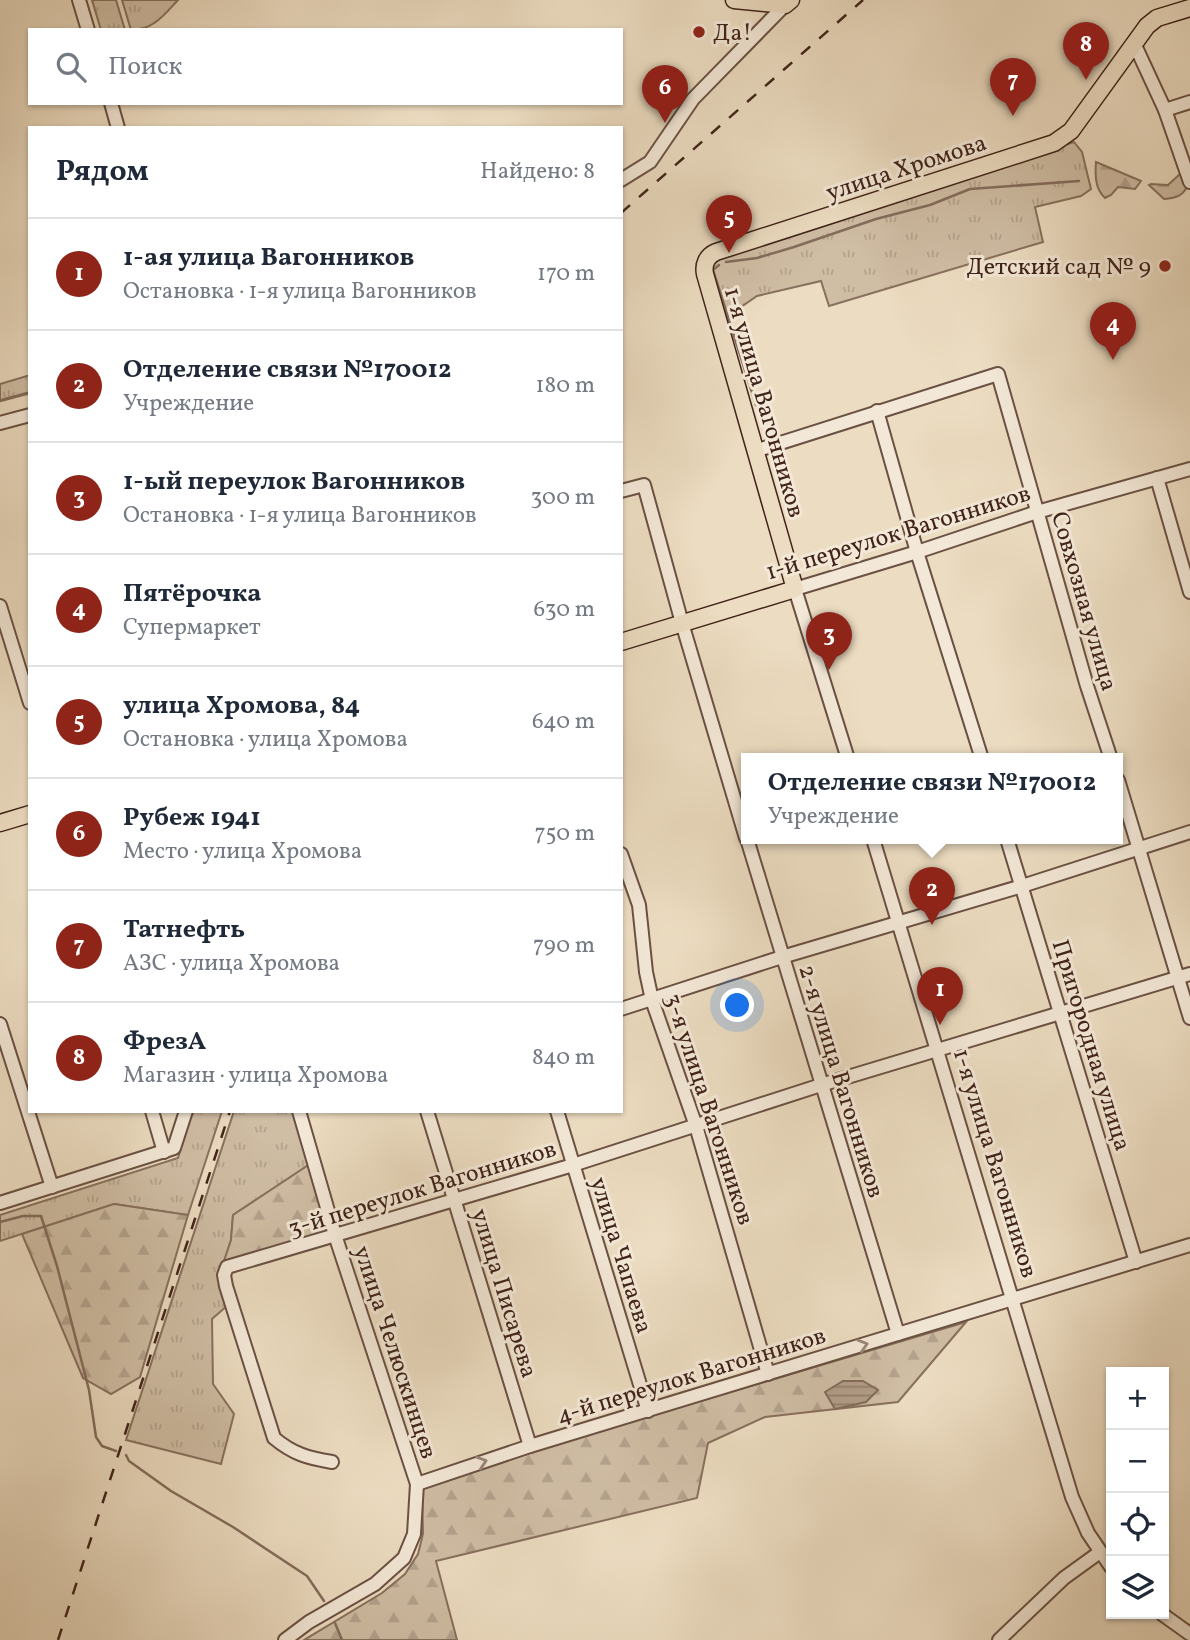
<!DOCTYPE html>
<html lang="ru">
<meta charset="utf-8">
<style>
body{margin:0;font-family:Vollkorn,serif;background:#f6f6f7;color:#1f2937}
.controls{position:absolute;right:21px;bottom:21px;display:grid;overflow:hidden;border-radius:0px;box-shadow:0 2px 5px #0004}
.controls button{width:63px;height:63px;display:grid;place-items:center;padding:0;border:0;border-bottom:2px solid #e0e1e3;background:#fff;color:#1f2937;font:35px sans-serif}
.you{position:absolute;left:738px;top:1006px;width:24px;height:24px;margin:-18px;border:5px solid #fff;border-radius:50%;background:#1a73e8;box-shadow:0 0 0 10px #1a73e833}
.badge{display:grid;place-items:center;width:46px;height:46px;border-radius:50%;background:#8f2418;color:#fff;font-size:23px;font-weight:700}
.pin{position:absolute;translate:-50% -58px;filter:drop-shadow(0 2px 4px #0008)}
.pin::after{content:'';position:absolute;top:37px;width:24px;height:21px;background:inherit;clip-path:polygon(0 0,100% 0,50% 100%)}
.popup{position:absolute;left:741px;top:753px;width:382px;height:91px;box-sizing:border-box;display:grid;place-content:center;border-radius:0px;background:#fff;filter:drop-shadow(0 2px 5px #0005);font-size:23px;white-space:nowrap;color:#747a83}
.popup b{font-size:26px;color:#1f2937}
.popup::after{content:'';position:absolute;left:50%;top:100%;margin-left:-14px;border:14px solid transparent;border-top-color:#fff}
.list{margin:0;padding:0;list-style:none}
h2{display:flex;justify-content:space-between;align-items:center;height:91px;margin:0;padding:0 28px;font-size:30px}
h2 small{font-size:23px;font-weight:400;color:#747a83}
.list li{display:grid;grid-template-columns:46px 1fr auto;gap:21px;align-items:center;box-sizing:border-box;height:112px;padding:0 28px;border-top:2px solid #e0e1e3}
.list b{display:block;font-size:26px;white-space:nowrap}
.list p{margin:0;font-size:23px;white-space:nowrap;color:#747a83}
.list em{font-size:23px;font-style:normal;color:#747a83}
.icon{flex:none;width:38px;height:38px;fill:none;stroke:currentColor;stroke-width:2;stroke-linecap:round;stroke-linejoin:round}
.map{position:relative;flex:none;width:1190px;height:1640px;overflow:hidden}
.search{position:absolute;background:#fff;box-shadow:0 2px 5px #0004;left:28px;top:28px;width:595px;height:77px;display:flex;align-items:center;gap:18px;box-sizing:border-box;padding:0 24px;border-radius:0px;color:#747a83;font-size:26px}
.panel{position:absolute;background:#fff;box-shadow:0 2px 5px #0004;left:28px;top:126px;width:595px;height:987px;border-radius:0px}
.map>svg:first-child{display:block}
</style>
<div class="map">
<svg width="1190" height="1640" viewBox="0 0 1190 1640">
<defs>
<pattern id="grass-tufts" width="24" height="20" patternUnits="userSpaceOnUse" patternTransform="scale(1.75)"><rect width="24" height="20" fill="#cfbda4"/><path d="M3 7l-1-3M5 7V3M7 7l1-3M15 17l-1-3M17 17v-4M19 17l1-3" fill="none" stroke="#b3a28d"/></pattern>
<pattern id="forest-firs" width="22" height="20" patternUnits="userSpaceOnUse" patternTransform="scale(1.75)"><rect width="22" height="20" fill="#cfbda4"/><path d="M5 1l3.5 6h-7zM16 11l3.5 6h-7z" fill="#b3a28d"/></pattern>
<pattern id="water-rules" width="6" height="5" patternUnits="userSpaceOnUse" patternTransform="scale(1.75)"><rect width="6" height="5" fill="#b29d88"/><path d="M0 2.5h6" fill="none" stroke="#92806e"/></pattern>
</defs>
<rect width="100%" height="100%" fill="#ecdcc1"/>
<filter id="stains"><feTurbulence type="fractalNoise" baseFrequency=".00286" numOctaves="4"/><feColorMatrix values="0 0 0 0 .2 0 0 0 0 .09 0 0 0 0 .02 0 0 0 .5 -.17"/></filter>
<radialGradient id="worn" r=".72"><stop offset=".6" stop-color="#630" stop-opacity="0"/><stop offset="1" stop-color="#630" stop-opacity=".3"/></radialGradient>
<!-- grass -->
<g fill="url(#grass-tufts)" stroke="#88705e" stroke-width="2">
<polygon points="92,0 116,0 125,30 101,30"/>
<path d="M122,0H178C163,16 153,30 131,30Z"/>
<polygon points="1074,142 1082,152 1091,189 1081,196 1035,207 1043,242 829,306 821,281 757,296 722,320 709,266 712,261"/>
<polygon points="30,375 30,392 0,400 0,384"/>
<polygon points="192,1111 222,1111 188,1215 114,1204 0,1241 0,1215 178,1158"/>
<polygon points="234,1111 294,1111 310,1164 233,1215 231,1240 220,1274 228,1305 212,1319 213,1384 234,1414 221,1464 126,1440"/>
</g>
<!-- forest -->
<g fill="url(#forest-firs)" stroke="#88705e" stroke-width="2">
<path d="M1096,162L1141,181L1135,189L1118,187L1111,195L1105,198C1095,189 1095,175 1096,162Z"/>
<path d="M1181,173L1188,184C1184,196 1176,198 1164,199L1149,185L1151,184L1168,185Z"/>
<polygon points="310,1164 332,1233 223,1264 231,1240 233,1215"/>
<polygon points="114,1204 188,1215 140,1377 111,1394 83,1378 22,1234"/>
<polygon points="966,1322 898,1402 765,1417 708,1443 697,1498 436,1561 457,1640 304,1640 382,1593 405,1574 418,1554 423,1534 422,1489 556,1444"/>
</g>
<!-- water -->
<polygon fill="url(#water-rules)" stroke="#846c5c" stroke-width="2" points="843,1381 863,1381 878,1390 866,1402 835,1409 825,1392"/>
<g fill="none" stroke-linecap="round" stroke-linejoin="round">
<!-- stream -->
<g stroke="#846c5c" stroke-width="2.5">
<polyline points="726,262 757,258 794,247 876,219 930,205 970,189 1079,181"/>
<polyline points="719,265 713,270 756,405"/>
<polyline points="0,401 30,393"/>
<polyline points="0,1222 23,1216 41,1216 57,1266 89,1390 96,1437 102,1446 116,1451"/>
<polyline points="126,1455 129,1461 171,1491 233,1527 307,1576 324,1601"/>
<polyline points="335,1623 342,1640"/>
</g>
<defs>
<g id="minor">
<polyline points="79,0 88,30"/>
<polyline points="1134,43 1165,110 1190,182"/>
<polyline points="111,103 118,128"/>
<polyline points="1165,110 1190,102"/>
<polyline points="621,180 650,162 693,99 785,5"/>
<polyline points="877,411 917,552 982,759"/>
<polyline points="0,423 30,415"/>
<polyline points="755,451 998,374 1087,686 1111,759"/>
<polyline points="1157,478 1190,592"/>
<polyline points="621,491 644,485 682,623 746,838"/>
<polyline points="0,606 30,703"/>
<polyline points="848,759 795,589 917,552 1037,512 1190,469"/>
<polyline points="1118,780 1190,1018"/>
<polyline points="747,839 898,1334"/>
<polyline points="873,839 1072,1497 1088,1533 1111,1567"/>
<polyline points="1007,839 1136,1262"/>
<polyline points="621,854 639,905 646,972 652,1000 696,1126 768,1374"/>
<polyline points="621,1009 782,957 1022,886 1190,832"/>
<polyline points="0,1024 52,1187"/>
<polyline points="152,1111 164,1152"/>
<polyline points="427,1111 530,1446"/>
<polyline points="557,1111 648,1411"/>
<polyline points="0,1203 174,1148 186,1111"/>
<path d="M332,1462C308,1458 293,1454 274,1438L226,1286L224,1275L227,1267L573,1165L821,1085L1190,974"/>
<polyline points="417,1484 530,1446 1190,1245"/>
<polyline points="1162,1614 1190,1634"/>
<polyline points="285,1640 309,1622 375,1584 404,1558 414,1534 417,1484 335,1235 299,1111"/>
<polyline points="999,1640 1064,1578 1100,1552"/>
</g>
<g id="major">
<polyline points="734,0 785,5 791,0"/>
<path d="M621,642L795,589L705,274C703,264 707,256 716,252L1054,143L1071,131L1147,26L1157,18L1190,8"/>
<polyline points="0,823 30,814"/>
</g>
</defs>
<!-- minor casing -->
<use href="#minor" stroke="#6b5143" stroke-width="16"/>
<!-- major casing -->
<use href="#major" stroke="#402319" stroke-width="19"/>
<!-- minor -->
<use href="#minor" stroke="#f3e8d7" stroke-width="12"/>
<!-- major -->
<use href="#major" stroke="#ecdcc1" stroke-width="16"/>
<!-- rail -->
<g stroke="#402319" stroke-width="2.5" stroke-dasharray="12 12" stroke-linecap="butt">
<polyline points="621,213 863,0"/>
<polyline points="58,1640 230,1111"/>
</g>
</g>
<!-- one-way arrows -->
<defs><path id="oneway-chevron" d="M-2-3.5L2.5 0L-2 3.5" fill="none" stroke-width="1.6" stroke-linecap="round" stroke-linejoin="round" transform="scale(1.75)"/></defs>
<g stroke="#9a8678">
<use href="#oneway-chevron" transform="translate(863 1345) rotate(-17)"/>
<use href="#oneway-chevron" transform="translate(482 1462) rotate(-18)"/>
</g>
<!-- markers -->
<g fill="#8f2418" stroke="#f3e8d7" stroke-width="2.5">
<circle cx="699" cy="32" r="7"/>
<circle cx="1165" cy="266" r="7"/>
</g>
<g text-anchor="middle" stroke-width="6" stroke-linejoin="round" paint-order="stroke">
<!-- poi labels -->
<g font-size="24" fill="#402319" stroke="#f3e8d7" text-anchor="start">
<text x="713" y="40">Да!</text>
<text x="1151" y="274" text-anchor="end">Детский сад № 9</text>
</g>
<!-- street labels -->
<g font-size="24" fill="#402319" stroke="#f3e8d7">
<text transform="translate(906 167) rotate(-18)" y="8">улица Хромова</text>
<text transform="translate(765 402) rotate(74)" y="8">1-я улица Вагонников</text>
<text transform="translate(898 532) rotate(-17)" y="8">1-й переулок Вагонников</text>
<text transform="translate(1085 601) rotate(74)" y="8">Совхозная улица</text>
<text transform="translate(1092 1045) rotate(73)" y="8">Пригородная улица</text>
<text transform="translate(842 1081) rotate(73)" y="8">2-я улица Вагонников</text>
<text transform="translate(710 1109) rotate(72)" y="8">3-я улица Вагонников</text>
<text transform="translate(996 1163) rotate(73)" y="8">1-я улица Вагонников</text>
<text transform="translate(422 1188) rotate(-17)" y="8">3-й переулок Вагонников</text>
<text transform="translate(622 1255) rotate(73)" y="8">улица Чапаева</text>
<text transform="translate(505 1293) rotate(73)" y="8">улица Писарева</text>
<text transform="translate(396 1352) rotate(72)" y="8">улица Челюскинцев</text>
<text transform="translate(691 1375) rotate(-17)" y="8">4-й переулок Вагонников</text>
</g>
</g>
<rect width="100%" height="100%" filter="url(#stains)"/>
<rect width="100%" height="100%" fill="url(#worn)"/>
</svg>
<div class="controls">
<button>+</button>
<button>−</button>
<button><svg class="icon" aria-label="locate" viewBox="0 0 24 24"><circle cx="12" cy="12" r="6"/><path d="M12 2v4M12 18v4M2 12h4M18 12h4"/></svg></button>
<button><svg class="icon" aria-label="layers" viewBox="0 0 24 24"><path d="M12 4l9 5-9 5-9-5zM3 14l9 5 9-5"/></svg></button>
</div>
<div class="you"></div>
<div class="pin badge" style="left:940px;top:1025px">1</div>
<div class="pin badge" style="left:932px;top:925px">2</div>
<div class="popup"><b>Отделение связи №170012</b>Учреждение</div>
<div class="pin badge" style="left:829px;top:670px">3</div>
<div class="pin badge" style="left:1113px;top:360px">4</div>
<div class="pin badge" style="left:729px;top:253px">5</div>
<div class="pin badge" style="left:665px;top:123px">6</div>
<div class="pin badge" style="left:1013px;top:116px">7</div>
<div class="pin badge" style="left:1086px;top:80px">8</div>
<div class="search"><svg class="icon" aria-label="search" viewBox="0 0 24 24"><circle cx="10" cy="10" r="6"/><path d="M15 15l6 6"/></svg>Поиск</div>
<section class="panel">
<h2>Рядом<small>Найдено: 8</small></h2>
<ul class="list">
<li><span class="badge">1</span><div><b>1-ая улица Вагонников</b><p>Остановка · 1-я улица Вагонников</p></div><em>170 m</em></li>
<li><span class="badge">2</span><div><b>Отделение связи №170012</b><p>Учреждение</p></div><em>180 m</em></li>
<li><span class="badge">3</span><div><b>1-ый переулок Вагонников</b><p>Остановка · 1-я улица Вагонников</p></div><em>300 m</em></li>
<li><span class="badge">4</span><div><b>Пятёрочка</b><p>Супермаркет</p></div><em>630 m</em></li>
<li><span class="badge">5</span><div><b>улица Хромова, 84</b><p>Остановка · улица Хромова</p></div><em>640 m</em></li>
<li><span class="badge">6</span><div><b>Рубеж 1941</b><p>Место · улица Хромова</p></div><em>750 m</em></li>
<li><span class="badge">7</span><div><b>Татнефть</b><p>АЗС · улица Хромова</p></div><em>790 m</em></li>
<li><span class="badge">8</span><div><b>ФрезА</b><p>Магазин · улица Хромова</p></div><em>840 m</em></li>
</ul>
</section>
</div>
